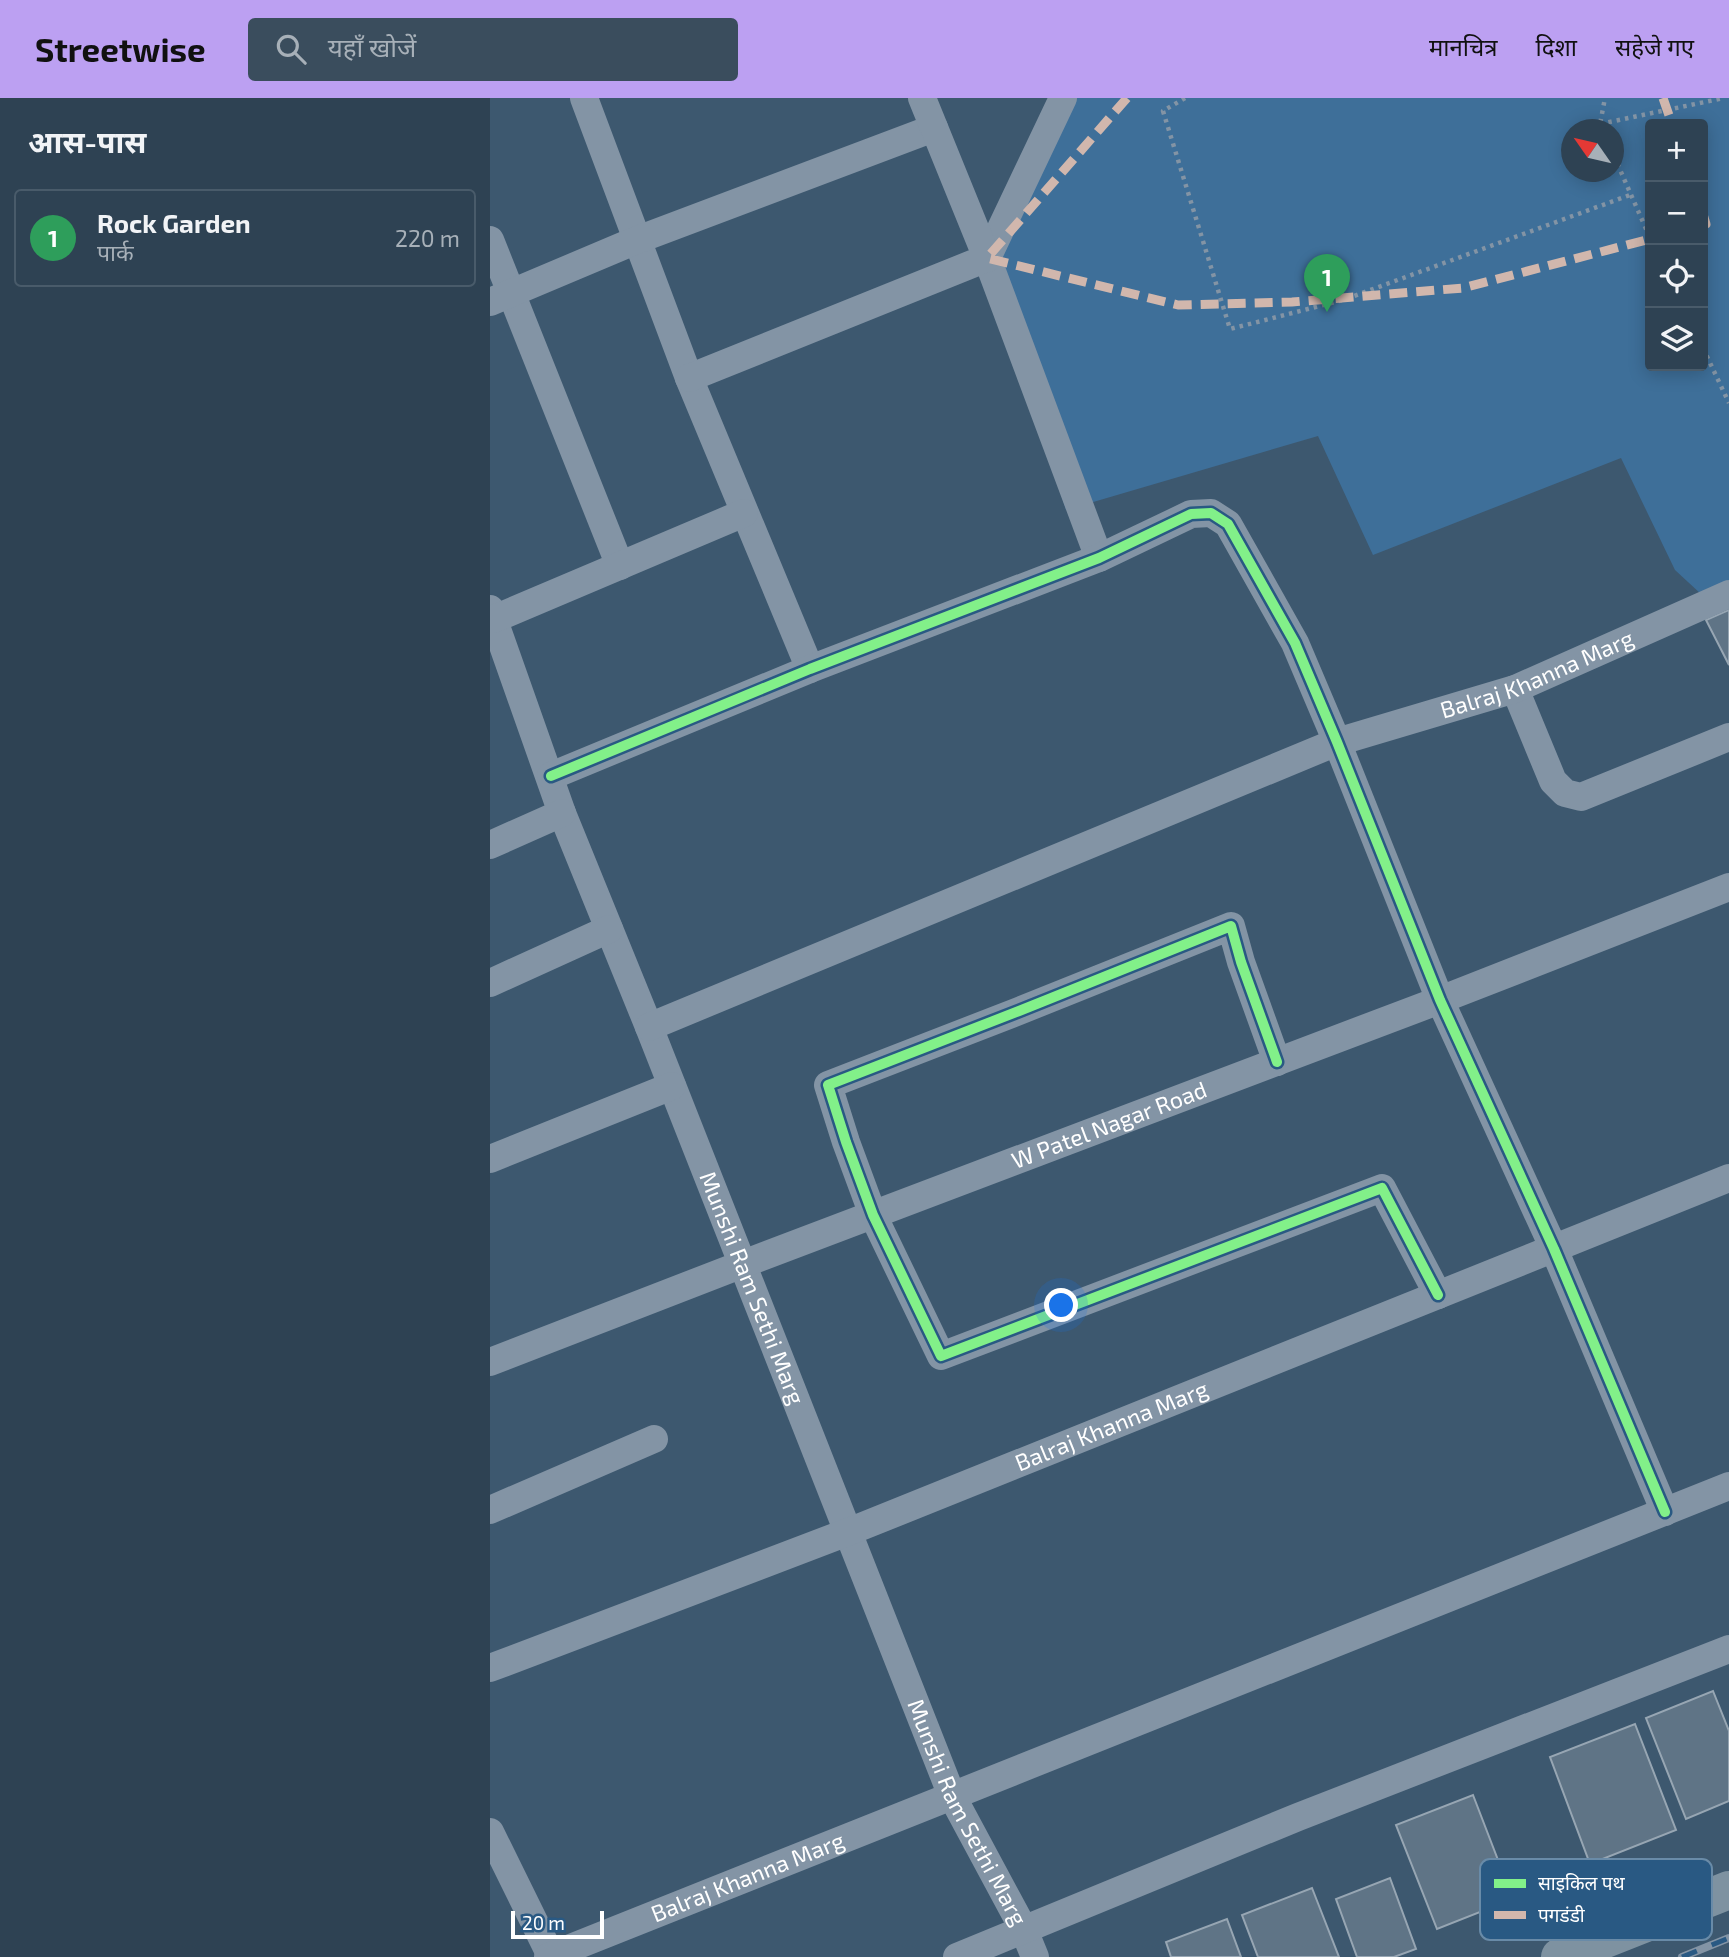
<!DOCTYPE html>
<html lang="hi">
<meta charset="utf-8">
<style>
body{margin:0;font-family:"Exo 2","Noto Sans Devanagari",sans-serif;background:#3a4d5d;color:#f1f3f6}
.controls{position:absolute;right:21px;top:21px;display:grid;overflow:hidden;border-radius:7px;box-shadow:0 4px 18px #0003}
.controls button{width:63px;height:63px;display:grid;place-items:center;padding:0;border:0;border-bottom:2px solid #495b6a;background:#2e4253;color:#f1f3f6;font:35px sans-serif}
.compass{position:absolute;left:1071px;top:21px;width:63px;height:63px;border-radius:50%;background:#2e4253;box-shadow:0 4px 18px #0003;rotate:304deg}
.scale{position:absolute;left:21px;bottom:18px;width:93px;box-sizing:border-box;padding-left:7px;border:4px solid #fff;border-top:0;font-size:19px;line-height:24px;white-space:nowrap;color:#fff;-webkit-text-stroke:5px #295983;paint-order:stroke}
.you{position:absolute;left:572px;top:1208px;width:24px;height:24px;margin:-18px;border:5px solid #fff;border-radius:50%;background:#1a73e8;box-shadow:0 0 0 10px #1a73e833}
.badge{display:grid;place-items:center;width:46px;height:46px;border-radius:50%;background:#bca0f2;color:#fff;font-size:23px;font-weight:700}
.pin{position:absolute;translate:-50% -58px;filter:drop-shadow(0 2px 4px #0008)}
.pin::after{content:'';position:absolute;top:37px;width:24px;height:21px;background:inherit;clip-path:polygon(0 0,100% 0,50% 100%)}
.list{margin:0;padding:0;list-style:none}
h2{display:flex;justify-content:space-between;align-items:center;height:91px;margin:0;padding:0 28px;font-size:30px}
h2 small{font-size:23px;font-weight:400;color:#a7b0b8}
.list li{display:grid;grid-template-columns:46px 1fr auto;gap:21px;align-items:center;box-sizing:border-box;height:98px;margin:0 14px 14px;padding:0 14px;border:2px solid #495b6a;border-radius:7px}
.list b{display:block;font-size:26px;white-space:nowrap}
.list p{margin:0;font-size:23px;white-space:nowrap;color:#a7b0b8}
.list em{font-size:23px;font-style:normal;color:#a7b0b8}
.icon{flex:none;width:38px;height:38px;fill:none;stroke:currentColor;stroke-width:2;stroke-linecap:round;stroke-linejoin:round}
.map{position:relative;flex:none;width:1239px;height:1859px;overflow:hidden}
header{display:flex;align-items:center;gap:42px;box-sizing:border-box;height:98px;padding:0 35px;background:#bca0f2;color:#111}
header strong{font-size:33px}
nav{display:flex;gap:38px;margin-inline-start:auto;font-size:24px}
.search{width:490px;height:63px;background:#3a4d5d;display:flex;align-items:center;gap:18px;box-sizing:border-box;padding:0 24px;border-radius:7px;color:#a7b0b8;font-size:26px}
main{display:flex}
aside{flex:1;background:#2e4253}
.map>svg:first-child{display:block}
</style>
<header>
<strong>Streetwise</strong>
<div class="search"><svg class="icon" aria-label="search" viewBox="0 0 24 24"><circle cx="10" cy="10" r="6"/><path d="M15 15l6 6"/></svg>यहाँ खोजें</div>
<nav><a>मानचित्र</a><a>दिशा</a><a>सहेजे गए</a></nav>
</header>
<main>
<aside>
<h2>आस-पास<small></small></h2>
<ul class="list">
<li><span class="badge" style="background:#2e9e5b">1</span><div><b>Rock Garden</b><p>पार्क</p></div><em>220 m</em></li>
</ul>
</aside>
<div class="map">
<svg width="1239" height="1859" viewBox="0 0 1239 1859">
<rect width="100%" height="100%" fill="#3d586f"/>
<!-- green -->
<path fill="#3e6f99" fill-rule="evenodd" d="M573,0H1239V485L1211,496L1185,472L1131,360L883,457L828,338L576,412L497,160ZM1160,26H1213V268H1160ZM1082,32H1124V74H1082Z"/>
<!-- building -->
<g fill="#5f7486" stroke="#97a6b3" stroke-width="2">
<polygon points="1239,512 1239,567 1216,522"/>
<polygon points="1223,1593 1239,1633 1239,1703 1196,1721 1156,1620"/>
<polygon points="1145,1626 1186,1732 1100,1766 1060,1659"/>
<polygon points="983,1697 1023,1801 947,1831 906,1727"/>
<polygon points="900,1780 926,1851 904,1859 867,1859 846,1801"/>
<polygon points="822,1790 849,1859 768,1859 752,1817"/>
<polygon points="737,1821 751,1859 681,1859 676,1844"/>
</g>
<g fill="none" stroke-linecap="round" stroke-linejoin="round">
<!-- path -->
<g stroke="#8394a5" stroke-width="4.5" stroke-dasharray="3.5 5" stroke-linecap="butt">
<polyline points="695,0 673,13 740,231 853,202 1140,97"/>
<polyline points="1110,26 1234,0"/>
<polyline points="1113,32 1110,26 1115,0"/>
<polyline points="1124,58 1160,140"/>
<polyline points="1213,250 1239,305"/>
</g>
<!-- minor -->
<g stroke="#8394a5" stroke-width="28">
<polyline points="94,0 199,280 320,571"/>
<polyline points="573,0 497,160 609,460"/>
<polyline points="0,142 130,468"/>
<polyline points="0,204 147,142 444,30"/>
<polyline points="199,280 497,160 432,0"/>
<path id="s1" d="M0,511L72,715L159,929L462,1698L534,1832L545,1859"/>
<polyline points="4,521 254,415"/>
<polyline points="1025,591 1063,683 1075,695 1091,699 1239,639"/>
<polyline points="61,678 320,571 609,460 701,416 721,415 738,426 805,545 847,644 950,902 1064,1151 1175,1414"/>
<polyline points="0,747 72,715"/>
<polyline points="0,885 119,831"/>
<path id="s2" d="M159,929L847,644L1025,591L1239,496"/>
<polyline points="787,964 751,864 741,828 529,913 338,987 356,1044 383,1117 451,1258 892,1090 948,1197"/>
<polyline points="0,1061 182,988"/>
<path id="s3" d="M0,1264L253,1166L950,902L1239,789"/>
<polyline points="0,1412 164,1341"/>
<path id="s4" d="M0,1570L358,1434L1239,1080"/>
<polyline points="0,1734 61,1858"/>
<path id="s5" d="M58,1859L1239,1388"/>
<polyline points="467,1859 808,1719 1239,1551"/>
</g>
<!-- secondary -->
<polyline stroke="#7e92a1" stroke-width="38" points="1070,1859 1239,1792"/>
<defs>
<polyline id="rail" points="1192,1859 1239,1840"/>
</defs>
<!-- rail casing -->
<use href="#rail" stroke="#8394a5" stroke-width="8"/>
<!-- rail -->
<use href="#rail" stroke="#295983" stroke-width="5" stroke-dasharray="16" stroke-linecap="butt"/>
<!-- quiet -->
<g stroke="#d1b7ad" stroke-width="9" stroke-dasharray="18 9" stroke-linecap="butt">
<polyline points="637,0 497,160 688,207 802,204 973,190 1160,141"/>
<polyline points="1173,0 1182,26"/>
<polyline points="1213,116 1216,126 1213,127"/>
</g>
<defs>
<g id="cycleway">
<polyline points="61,678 320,571 609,460 701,416 721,415 738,426 805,545 847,644 950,902 1064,1151 1175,1414"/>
<polyline points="787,964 751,864 741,828 529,913 338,987 356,1044 383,1117 451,1258 892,1090 948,1197"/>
</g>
</defs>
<!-- cycleway casing -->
<use href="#cycleway" stroke="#295983" stroke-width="15"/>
<!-- cycleway -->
<use href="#cycleway" stroke="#82f089" stroke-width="10"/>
</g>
<g text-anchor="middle" stroke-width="5" stroke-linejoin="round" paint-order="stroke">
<!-- street labels -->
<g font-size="23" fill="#fff" stroke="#295983">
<text dy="8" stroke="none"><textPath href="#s2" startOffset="956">Balraj Khanna Marg</textPath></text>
<text dy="8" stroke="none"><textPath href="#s3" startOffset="663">W Patel Nagar Road</textPath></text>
<text dy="8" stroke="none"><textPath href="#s1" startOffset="728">Munshi Ram Sethi Marg</textPath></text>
<text dy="8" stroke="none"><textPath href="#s4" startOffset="667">Balraj Khanna Marg</textPath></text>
<text dy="8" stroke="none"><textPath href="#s1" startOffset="1295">Munshi Ram Sethi Marg</textPath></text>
<text dy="8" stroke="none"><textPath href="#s5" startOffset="215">Balraj Khanna Marg</textPath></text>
</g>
</g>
<!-- legend -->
<rect x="990" y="1761" width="232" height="81" rx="10" fill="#295983" stroke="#698ba8" stroke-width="2"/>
<rect x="1004" y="1781" width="32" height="9" fill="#82f089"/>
<rect x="1004" y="1813" width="32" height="8" fill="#d1b7ad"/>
<g font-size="19" fill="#fff">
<text x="1048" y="1792">साइकिल पथ</text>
<text x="1048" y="1824">पगडंडी</text>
</g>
</svg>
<div class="controls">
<button>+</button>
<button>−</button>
<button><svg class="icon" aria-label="locate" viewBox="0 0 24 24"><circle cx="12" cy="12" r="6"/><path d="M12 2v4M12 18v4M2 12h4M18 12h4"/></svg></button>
<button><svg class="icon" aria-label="layers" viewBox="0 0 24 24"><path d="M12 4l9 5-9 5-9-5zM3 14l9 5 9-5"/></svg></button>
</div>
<svg class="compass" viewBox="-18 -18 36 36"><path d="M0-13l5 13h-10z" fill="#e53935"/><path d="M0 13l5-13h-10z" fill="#a7b0b8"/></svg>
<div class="scale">20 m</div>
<div class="you"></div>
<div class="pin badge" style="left:837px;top:214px;background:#2e9e5b">1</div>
</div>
</main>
